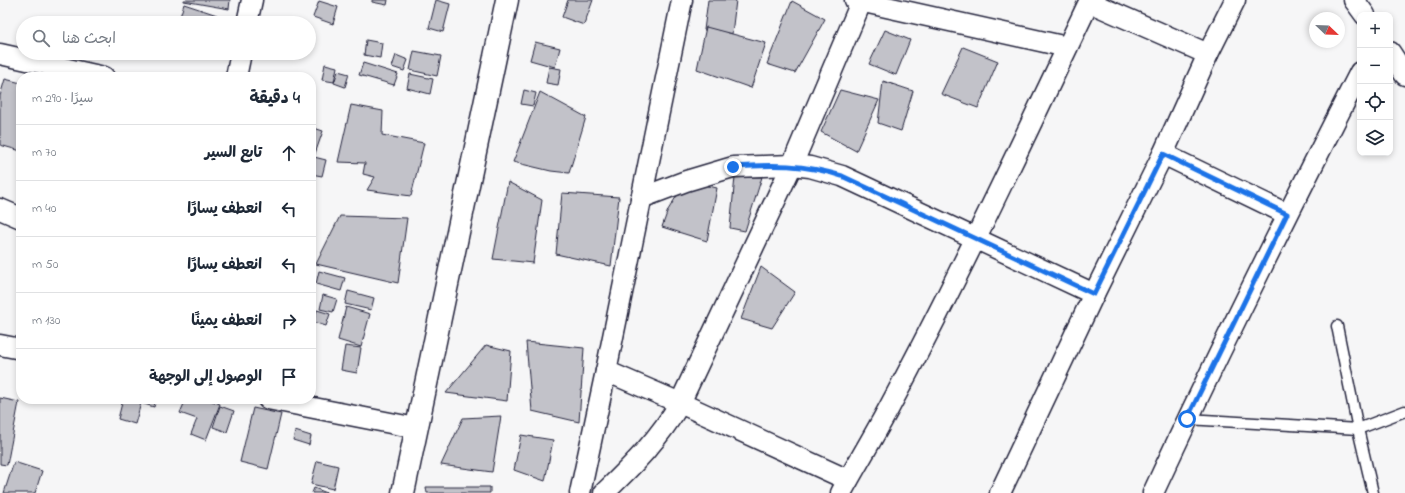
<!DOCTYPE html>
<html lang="ar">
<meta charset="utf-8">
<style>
body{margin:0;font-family:"Indie Flower","Playpen Sans Arabic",sans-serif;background:#f2f2f3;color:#1f2937;direction:rtl}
.controls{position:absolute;right:12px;top:12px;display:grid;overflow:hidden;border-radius:8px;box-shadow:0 2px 6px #0003}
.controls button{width:36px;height:36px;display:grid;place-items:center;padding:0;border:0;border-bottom:1px solid #e0e1e3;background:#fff;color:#1f2937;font:20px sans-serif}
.compass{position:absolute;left:1309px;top:12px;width:36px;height:36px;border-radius:50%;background:#fff;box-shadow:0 2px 6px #0003;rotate:113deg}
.stop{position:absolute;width:12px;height:12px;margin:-9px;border:3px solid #1a73e8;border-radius:50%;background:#fff}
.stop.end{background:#1a73e8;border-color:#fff;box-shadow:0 1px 4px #0008}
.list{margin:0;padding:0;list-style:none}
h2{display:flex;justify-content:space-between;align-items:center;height:52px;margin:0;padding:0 16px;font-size:17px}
h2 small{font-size:13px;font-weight:400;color:#747a83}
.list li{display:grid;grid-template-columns:26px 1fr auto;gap:12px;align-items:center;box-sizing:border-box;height:56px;padding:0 16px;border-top:1px solid #e0e1e3}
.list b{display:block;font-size:15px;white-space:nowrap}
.list em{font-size:13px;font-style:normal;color:#747a83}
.icon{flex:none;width:22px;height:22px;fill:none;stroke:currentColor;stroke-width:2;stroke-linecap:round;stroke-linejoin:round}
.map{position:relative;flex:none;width:1405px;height:493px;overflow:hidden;direction:ltr}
.search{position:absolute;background:#fff;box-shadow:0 2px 6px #0003;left:16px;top:16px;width:300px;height:44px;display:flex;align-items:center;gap:10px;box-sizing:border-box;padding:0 14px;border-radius:22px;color:#747a83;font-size:15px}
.panel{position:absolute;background:#fff;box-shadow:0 2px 6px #0003;left:16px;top:72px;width:300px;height:332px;border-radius:16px;direction:rtl}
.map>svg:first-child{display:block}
</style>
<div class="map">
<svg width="1405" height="493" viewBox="0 0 1405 493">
<rect width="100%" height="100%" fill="#f6f6f7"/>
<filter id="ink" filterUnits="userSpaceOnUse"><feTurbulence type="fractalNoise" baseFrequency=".025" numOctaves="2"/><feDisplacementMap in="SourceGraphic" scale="8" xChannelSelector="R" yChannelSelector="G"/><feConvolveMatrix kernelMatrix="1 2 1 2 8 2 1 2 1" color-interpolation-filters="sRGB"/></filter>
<g filter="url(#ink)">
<!-- building -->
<g fill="#c2c2c9" stroke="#22223b">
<polygon points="184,0 230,0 229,9 184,1"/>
<polygon points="372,0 388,0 387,5 372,2"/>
<polygon points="436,0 450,4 443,32 429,28"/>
<polygon points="568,0 593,0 584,25 562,17"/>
<polygon points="708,0 736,0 732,34 704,30"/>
<polygon points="319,1 338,7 333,24 313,17"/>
<polygon points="792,1 825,19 795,73 767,64"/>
<polygon points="184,4 217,15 214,23 178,23"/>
<polygon points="706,27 766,43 751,88 697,69"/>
<polygon points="885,30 910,40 896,75 869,64"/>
<polygon points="366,40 382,43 380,58 364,55"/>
<polygon points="535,42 560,48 555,67 530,60"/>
<polygon points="963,47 998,61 978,108 941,94"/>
<polygon points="414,51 441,56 437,76 410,70"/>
<polygon points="204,53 215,53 213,58"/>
<polygon points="396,55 408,60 404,71 392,67"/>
<polygon points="363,63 398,74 394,85 359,75"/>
<polygon points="325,64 337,67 334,82 322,80"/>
<polygon points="549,67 561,69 558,85 546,83"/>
<polygon points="338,71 349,74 345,87 334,83"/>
<polygon points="410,74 433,79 430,94 407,88"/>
<polygon points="5,79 21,83 21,151 0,145 0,96"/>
<polygon points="883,81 913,91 901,131 878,123"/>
<polygon points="524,90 536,93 533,106 521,104"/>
<polygon points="840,90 879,100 856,151 821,132"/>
<polygon points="540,92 586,117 569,173 551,171 513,162"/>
<polygon points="351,105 383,111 382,135 424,143 411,196 367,190 375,177 363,174 365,163 338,162"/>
<polygon points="311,127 323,131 311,165"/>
<polygon points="314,157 326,160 322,176 311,174 311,167"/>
<polygon points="735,177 762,177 745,231 730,228"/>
<polygon points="686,181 717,188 707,241 662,227 668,210"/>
<polygon points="508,182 542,200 533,263 493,259"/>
<polygon points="562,193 619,197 611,266 556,254"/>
<polygon points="340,216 407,218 398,283 316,264"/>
<polygon points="761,267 795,292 772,328 741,319"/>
<polygon points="319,271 345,278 341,291 316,284"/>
<polygon points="348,291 374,298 371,310 345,304"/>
<polygon points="323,295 337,299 333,312 320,309"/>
<polygon points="346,307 370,314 361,347 338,340"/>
<polygon points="317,310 330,314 326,326 313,322"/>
<polygon points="526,342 584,348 579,422 532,411"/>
<polygon points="486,345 511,351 507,401 446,393"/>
<polygon points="345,346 361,348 357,373 341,370"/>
<polygon points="0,398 19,402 7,465 0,464"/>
<polygon points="123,399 156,399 154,407 141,403 135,424 118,419"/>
<polygon points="186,399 207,399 220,404 206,440 191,434 197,419 180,413"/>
<polygon points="220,406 234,411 227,432 213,427"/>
<polygon points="253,408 281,414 268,469 240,462"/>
<polygon points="501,416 492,472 441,465 463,418"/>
<polygon points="295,431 311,436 309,445 293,440"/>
<polygon points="521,435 553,440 545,481 514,470"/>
<polygon points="317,461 338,466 333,489 311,484"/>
<polygon points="14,462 42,471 35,493 4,493"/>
<polygon points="426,487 490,487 490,493 427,493"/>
<polygon points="314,488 327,493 312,493"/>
</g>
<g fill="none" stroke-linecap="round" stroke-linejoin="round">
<defs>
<g id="service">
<polyline points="1337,326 1358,429 1373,493"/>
<polyline points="1187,419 1358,429 1405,411"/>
</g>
<g id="minor">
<polyline points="855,0 1067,47"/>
<polyline points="1354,0 1365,15"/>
<polyline points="1089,2 1208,54"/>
<polyline points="247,23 252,0"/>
<polyline points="1390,52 1405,75"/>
<polyline points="0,54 104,77"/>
<polyline points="236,77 241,53"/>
<polyline points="1163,154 1287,214"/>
<polyline points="641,198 686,181 733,167 792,165 810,167 842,176 1094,294"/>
<polyline points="0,209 21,218"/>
<polyline points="0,345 21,349"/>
<polyline points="606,371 680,403 848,480"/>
<polyline points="268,399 416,428"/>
<polyline points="580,493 606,371 682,0"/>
<path d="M604,493C634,464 659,439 680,403L792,165L862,0"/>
<path d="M841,493C857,464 874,436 890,406C961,273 1025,136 1090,0"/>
<polyline points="1000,493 1094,294 1163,154 1208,54 1235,0"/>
<path d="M1153,493C1219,351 1289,211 1360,72"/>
</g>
<polyline id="tertiary" points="403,493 507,0"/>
</defs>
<!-- service casing -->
<use href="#service" stroke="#22223b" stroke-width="13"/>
<!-- minor casing -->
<use href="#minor" stroke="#22223b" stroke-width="23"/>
<!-- tertiary casing -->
<use href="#tertiary" stroke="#22223b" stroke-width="25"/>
<!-- service -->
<use href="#service" stroke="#fff" stroke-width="10"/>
<!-- minor -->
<use href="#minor" stroke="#fff" stroke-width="20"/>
<!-- tertiary -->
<use href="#tertiary" stroke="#fff" stroke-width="22"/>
</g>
</g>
<g fill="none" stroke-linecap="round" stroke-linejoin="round" filter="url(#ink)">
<!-- route -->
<path stroke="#1a73e8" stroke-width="5" d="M733,167C774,164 803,164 842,176L1094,294L1163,154L1287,214L1187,419"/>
</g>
</svg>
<div class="controls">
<button>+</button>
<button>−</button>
<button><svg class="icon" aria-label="locate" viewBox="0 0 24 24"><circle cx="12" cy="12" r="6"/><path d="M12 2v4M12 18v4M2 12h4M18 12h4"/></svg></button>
<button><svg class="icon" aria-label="layers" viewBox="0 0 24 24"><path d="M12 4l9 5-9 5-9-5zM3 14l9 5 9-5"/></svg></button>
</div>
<svg class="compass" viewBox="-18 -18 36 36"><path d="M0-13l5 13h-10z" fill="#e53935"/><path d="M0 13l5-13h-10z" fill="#747a83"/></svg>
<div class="stop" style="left:1187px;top:419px"></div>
<div class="stop end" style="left:733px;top:167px"></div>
<div class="search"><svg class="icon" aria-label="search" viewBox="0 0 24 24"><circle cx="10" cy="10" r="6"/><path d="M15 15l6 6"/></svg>ابحث هنا</div>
<section class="panel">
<h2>4 دقيقة<small>سيرًا · 290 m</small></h2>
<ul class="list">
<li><svg class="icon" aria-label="ahead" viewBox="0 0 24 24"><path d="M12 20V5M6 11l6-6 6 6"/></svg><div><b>تابع السير</b></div><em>70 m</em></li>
<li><svg class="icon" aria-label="left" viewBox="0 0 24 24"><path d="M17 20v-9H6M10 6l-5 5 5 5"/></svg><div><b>انعطف يسارًا</b></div><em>40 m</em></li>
<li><svg class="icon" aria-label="left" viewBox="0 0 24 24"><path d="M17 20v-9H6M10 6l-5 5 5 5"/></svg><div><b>انعطف يسارًا</b></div><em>50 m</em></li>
<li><svg class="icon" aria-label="right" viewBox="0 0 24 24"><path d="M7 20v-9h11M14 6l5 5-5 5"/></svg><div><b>انعطف يمينًا</b></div><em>130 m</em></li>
<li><svg class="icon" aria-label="arrive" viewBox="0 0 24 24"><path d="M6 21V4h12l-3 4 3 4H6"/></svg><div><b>الوصول إلى الوجهة</b></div></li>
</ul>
</section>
</div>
